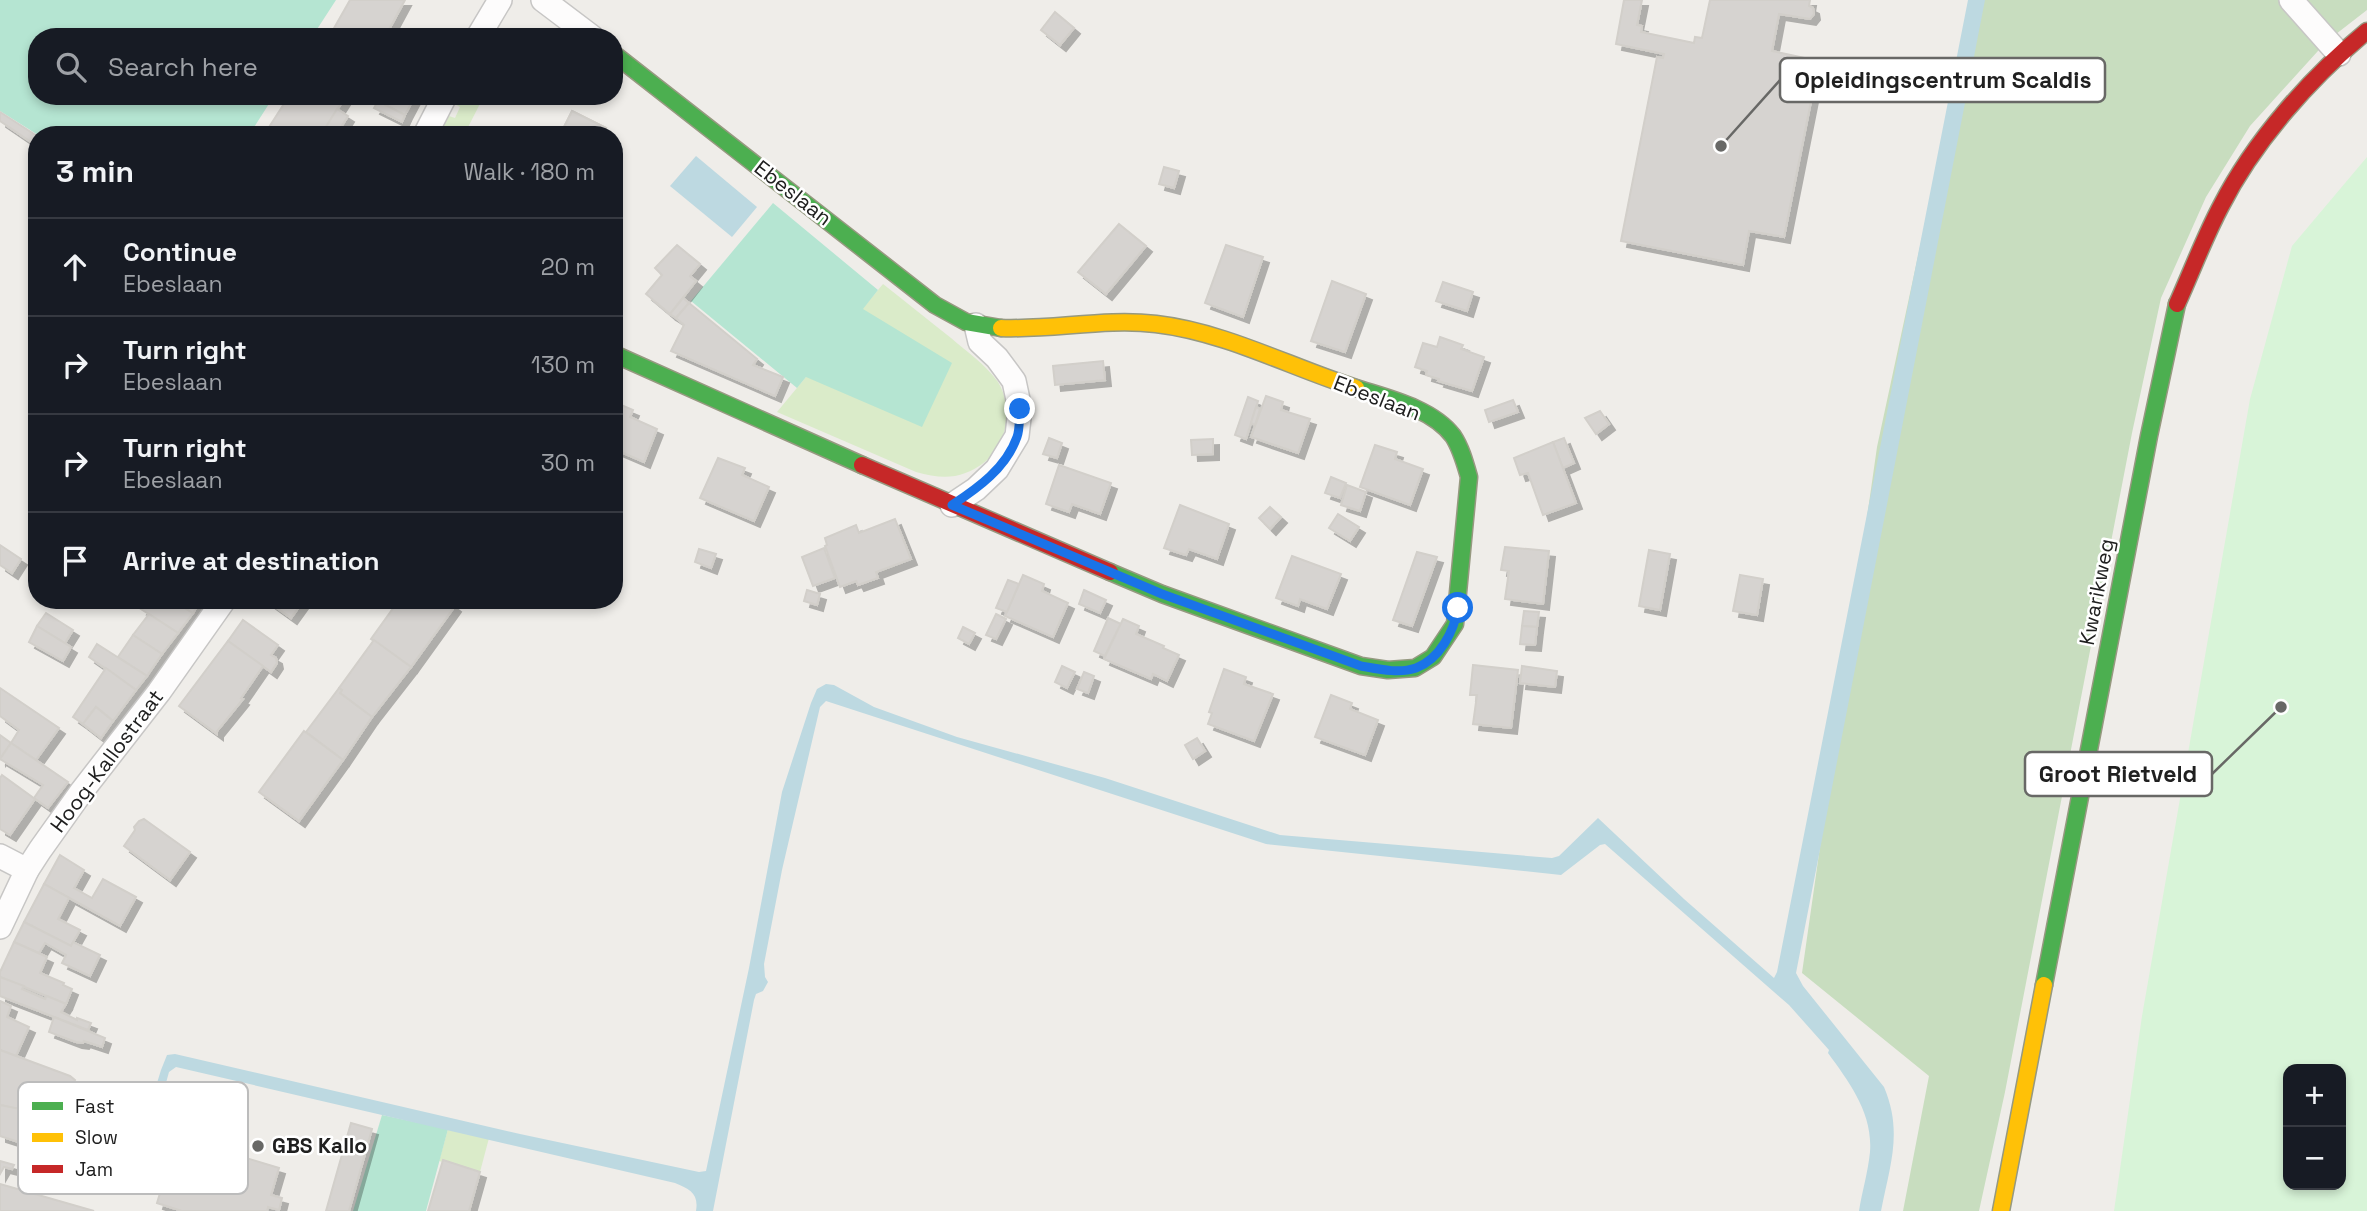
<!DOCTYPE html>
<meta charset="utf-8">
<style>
body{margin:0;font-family:"Space Grotesk",sans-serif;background:#242831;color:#f1f3f6}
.controls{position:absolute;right:21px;bottom:21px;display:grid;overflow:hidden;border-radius:14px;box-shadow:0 4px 10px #0003}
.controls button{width:63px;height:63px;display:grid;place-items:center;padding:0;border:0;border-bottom:2px solid #363941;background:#171b24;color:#f1f3f6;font:35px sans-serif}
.stop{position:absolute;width:21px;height:21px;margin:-16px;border:5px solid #1a73e8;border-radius:50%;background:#fff}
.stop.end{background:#1a73e8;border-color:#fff;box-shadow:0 2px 7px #0008}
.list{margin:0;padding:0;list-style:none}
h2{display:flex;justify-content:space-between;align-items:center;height:91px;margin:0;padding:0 28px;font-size:30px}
h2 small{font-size:23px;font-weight:400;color:#9ea1a6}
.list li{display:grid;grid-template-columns:46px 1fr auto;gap:21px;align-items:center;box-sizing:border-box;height:98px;padding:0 28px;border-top:2px solid #363941}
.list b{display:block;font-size:26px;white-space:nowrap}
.list p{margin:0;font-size:23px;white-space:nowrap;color:#9ea1a6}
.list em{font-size:23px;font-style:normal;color:#9ea1a6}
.icon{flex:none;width:38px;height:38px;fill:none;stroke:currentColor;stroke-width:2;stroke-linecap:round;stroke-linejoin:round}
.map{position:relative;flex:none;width:2367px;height:1211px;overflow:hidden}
.search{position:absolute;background:#171b24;box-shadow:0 4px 10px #0003;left:28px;top:28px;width:595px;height:77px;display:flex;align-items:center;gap:18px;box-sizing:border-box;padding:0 24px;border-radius:28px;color:#9ea1a6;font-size:26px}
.panel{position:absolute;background:#171b24;box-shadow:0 4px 10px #0003;left:28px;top:126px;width:595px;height:483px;border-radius:28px}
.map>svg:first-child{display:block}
</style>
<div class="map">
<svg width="2367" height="1211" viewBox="0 0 2367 1211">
<defs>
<filter id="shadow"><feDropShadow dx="6" dy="6" stdDeviation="0" flood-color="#0004"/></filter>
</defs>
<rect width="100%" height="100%" fill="#efede9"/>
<!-- grass -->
<g fill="#daebc9">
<polygon points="460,96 484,96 464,135 439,135 449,116 455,118 460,107 455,104"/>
<path d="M883,284C906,302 928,320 951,338C967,352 985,364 998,382C1013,406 1008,443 986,461C963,479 944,480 916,472L777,412Z"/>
<polygon points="448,1129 489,1138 480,1172 439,1161"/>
</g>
<!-- forest -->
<polygon fill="#c8ddbf" points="1973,0 2367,0 2367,10 2327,41 2250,126 2206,197 2161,298 2132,433 2005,1092 1979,1211 1903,1211 1929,1076 1802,973 1877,447"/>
<!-- park -->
<path fill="#d8f4d8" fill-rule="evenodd" d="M2367,157V1211H2114L2142,1016L2250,399L2292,246ZM2288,1069H2341V1185H2288Z"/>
<!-- pitch -->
<g fill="#b5e5d2">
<polygon points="0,0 336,0 312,37 37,37 37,96 274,96 249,135 38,135 0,111"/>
<polygon points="773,203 878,290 863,309 952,363 922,427 806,377 797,388 691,301"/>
<polygon points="382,1115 448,1129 426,1211 353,1211"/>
</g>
<!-- water -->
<g fill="#bdd9e1">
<path d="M1968,0H1985L1796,973L1803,986L1884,1087C1903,1132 1890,1165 1881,1211H1859C1862,1192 1868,1172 1870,1152C1873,1113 1849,1082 1828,1053L1829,1050L1789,1005L1605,844L1600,845L1561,875L1266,844L826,701L820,707L782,870L764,964L765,977L768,982L763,991L756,994L754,1000L713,1211H696C699,1194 690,1189 675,1183L176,1067L169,1072L141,1173L138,1176H132L130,1171L161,1070L167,1055L175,1054L520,1134L699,1172L706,1171L749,968L782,792L811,703L817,689L826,684L834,685L874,707L957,737L1105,778L1280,835L1552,858L1559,856L1598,818L1684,899L1774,978L1777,972Z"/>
<polygon points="696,156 757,207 732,237 670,186"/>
</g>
<!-- building -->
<g fill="#d6d3d0" stroke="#d2cfca" stroke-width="2" filter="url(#shadow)">
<polygon points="350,0 405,0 385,37 329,37"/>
<polygon points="1624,0 1642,0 1637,25 1642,26 1641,32 1694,43 1695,37 1702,38 1710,0 1810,0 1809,6 1813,8 1814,14 1810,19 1779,14 1772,51 1819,61 1784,237 1749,231 1743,265 1621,241 1657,57 1663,58 1664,54 1616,44"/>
<polygon points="1055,12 1074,28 1060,45 1041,30"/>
<polygon points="289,96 346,96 321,135 264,135"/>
<polygon points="366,96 415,96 405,115"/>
<polygon points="378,101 405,115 402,122 374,108"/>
<polygon points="337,109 348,116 336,135 321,135"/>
<polygon points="572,111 606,128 602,135 560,135"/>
<polygon points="572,111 606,128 602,135 560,135"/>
<polygon points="0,112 37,136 37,146 0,121"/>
<polygon points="1164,167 1179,171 1174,188 1159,184"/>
<polygon points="1119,224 1146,246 1106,294 1078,272"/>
<polygon points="677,245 700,264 690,276 696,281 670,314 646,294 662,275 655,268"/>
<polygon points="1226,245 1263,257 1243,317 1205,303"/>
<polygon points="1332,281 1366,294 1345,352 1311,341"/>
<polygon points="1443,282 1473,292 1467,311 1436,301"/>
<polygon points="683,298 689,303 676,318 670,314"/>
<polygon points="689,303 757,359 753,365 783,377 775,396 671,351 684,325 676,318"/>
<polygon points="1440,337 1463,345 1461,349 1484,357 1472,391 1438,381 1439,379 1426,375 1427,371 1415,367 1423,343 1437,347"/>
<polygon points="1103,361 1105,380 1055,385 1053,366"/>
<polygon points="1266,396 1283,402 1281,410 1310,419 1298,453 1251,437"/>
<polygon points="1248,397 1258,401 1246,439 1235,435"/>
<polygon points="1513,400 1518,412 1489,422 1485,410"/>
<polygon points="614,402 633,410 630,417 657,429 644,462 614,449"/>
<polygon points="1256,407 1260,409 1255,425 1251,423"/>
<polygon points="1600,411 1609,424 1596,434 1585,418"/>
<polygon points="1049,438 1062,443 1057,458 1043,454"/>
<polygon points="1564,438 1574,463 1563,468 1553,442"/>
<polygon points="1213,439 1213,454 1192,455 1191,440"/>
<polygon points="1553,442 1576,503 1543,515 1528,473 1520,475 1514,458"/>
<polygon points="1375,445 1397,452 1395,459 1423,469 1410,505 1360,487"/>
<polygon points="718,458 745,468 742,475 769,487 754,521 700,498"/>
<polygon points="1059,465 1111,483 1100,514 1072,504 1069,512 1046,504"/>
<polygon points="1331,477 1346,483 1340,498 1325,493"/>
<polygon points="1347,485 1366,492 1360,511 1341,505"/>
<polygon points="1180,505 1229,524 1217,559 1189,549 1186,555 1164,548"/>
<polygon points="1270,507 1281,517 1270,529 1259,518"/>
<polygon points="1338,514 1359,527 1350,541 1329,528"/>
<polygon points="895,519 911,559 876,572 878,578 858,585 856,581 840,587 825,546 827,545 825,538 856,525 859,533"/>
<polygon points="0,545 21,559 12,573 0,565"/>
<polygon points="1505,547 1549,551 1543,604 1505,599 1509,571 1501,570"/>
<polygon points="824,548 835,578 813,586 802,557"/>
<polygon points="699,549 716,554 711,568 695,562"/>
<polygon points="1649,550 1670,554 1660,610 1639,606"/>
<polygon points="1417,552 1437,557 1412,626 1393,620"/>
<polygon points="1292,556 1341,574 1327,609 1300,599 1298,606 1276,598"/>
<polygon points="1023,575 1044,584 1042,591 1068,603 1053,637 1005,616"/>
<polygon points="1740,575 1763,579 1757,615 1733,611"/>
<polygon points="1008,580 1019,584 1007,612 996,608"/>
<polygon points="807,590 820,594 817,605 804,601"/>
<polygon points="1084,590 1106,600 1100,613 1079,604"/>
<polygon points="149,600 172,600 193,613 178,633 141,609"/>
<polygon points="172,600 201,600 193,613"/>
<polygon points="266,600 304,600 291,618"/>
<polygon points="399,600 447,600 455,606 411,667 371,639"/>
<polygon points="1524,611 1539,612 1537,627 1522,626"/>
<polygon points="46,613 73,630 65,643 37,626"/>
<polygon points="149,614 178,633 162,654 133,635"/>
<polygon points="996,614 1006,619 996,639 986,635"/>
<polygon points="1108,618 1121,624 1105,656 1094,651"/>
<polygon points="1123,619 1139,626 1136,634 1164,646 1163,648 1179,655 1167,681 1153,674 1151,679 1104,659"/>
<polygon points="243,620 278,645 271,655 276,658 277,663 271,672 228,641"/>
<polygon points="37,626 71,647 63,661 29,642"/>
<polygon points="1522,626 1537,627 1535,645 1520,644"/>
<polygon points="963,627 975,633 969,644 958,638"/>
<polygon points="133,635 162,654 147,676 118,657"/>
<polygon points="374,640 411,667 372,717 340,693 342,690 339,688"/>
<polygon points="228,641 263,666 241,698 243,699 217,731 217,734 179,706"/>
<polygon points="97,644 147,676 136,690 89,657"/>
<polygon points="1473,665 1518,670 1511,728 1473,724 1477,695 1470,695"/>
<polygon points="1062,666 1075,672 1067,688 1055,682"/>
<polygon points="1522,666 1557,671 1555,687 1520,683"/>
<polygon points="106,668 136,690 113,721 96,707 83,724 73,717"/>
<polygon points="1224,669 1246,677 1244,684 1273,694 1254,741 1208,724 1212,713 1209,712"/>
<polygon points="1084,672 1094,676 1088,693 1077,689"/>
<polygon points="0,688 59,728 36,760 11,743 19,730 0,716"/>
<polygon points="339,688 342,690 340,693 372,717 343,760 306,732"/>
<polygon points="1331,695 1352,703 1350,709 1378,720 1365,755 1315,737"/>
<polygon points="96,707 113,721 101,738 83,724"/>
<polygon points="304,731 343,760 299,821 259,792"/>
<polygon points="0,735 11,743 0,759"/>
<polygon points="1197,738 1205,751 1193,759 1185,745"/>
<polygon points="11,743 68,782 48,808 34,798 43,785 0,759"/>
<polygon points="2,775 35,799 10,835 0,829 0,778"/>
<polygon points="144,819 190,852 170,880 124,846 135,830 134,827 139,821"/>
<polygon points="60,855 84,870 74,888 92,898 103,879 136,897 120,926 44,884"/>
<polygon points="44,884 69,898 58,919 80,930 71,946 24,922"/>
<polygon points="24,922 71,946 73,942 100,955 90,976 62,963 66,955 45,943 39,953 14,942"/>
<polygon points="14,942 47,957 40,973 64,983 63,985 72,989 66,1004 0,977 0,972"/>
<polygon points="0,977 24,986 22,989 45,999 47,996 66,1004 61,1012 77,1020 77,1018 91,1023 88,1030 0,996"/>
<polygon points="0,1001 11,1006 7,1017 29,1027 16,1056 0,1050"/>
<polygon points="54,1017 105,1038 102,1047 84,1041 83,1043 76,1042 49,1032"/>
<polygon points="0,1050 70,1076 75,1080 69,1093 63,1090 60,1098 89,1112 83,1124 55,1111 52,1117 24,1108 23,1110 0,1105"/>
<polygon points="0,1105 40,1113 31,1146 0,1136"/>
<polygon points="351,1123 372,1129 349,1211 326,1211"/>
<polygon points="177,1137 279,1168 271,1195 282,1198 279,1210 268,1207 267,1211 182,1211 157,1203"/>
<polygon points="443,1160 480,1172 469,1211 428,1211"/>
<polygon points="0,1161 14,1165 12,1169 4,1167 0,1174"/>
<polygon points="0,1184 94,1211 0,1211"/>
</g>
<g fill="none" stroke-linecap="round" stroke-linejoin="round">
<defs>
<g id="street">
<polyline points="543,0 592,37"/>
<polyline points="2291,0 2339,54"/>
<polyline points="478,37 500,0"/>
<polyline points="425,135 445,96"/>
<polyline points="952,505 976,489 997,469 1017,436 1020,409 1014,381 997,358 980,342 976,325"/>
<polyline points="0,856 27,870"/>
<polyline points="0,927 27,870 40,850 82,791 159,692 224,600"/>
</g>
<g id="fast">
<polyline points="614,54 935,305 966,322 1001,328"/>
<polyline points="614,354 862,465"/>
<path d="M1110,572L1162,594L1361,666L1388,670L1415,668L1433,657L1455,624L1469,477C1465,463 1461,448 1453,436C1432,408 1387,398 1356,388"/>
<polyline points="2044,985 2149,436 2177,304"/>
</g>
<g id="slow">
<path d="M1001,328C1053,330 1105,318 1156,324C1225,332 1290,367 1356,388"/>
<polyline points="2001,1211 2044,985"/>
</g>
<g id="jam">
<path d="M2177,304C2192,271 2204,238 2221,206C2254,141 2311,77 2367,31"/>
<polyline points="862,465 1110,572"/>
</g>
</defs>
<!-- street casing -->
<use href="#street" stroke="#c7c6c5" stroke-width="26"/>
<!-- fast casing -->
<use href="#fast" stroke="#969980" stroke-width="19"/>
<!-- slow casing -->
<use href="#slow" stroke="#969980" stroke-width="19"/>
<!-- jam casing -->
<use href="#jam" stroke="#969980" stroke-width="19"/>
<!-- street -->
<use href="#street" stroke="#fdfcfc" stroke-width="23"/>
<!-- fast -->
<use href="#fast" stroke="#4caf50" stroke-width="16"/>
<!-- slow -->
<use href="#slow" stroke="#ffc107" stroke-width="16"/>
<!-- jam -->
<use href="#jam" stroke="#c62828" stroke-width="16"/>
</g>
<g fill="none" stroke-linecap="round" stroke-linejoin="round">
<!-- route -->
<path stroke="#1a73e8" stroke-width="9" d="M1020,409C1019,418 1020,429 1017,437C1006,468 978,488 952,505L1162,594L1361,666C1378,669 1399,674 1416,668C1440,659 1454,631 1458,608"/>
</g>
<!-- markers -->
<circle fill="#686866" stroke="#fff" stroke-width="2.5" cx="258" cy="1146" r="7"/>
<g text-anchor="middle" stroke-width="5" stroke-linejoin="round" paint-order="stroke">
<!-- street labels -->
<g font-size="21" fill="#202020" stroke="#fff">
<text transform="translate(793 193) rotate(38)" y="7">Ebeslaan</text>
<text transform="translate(1377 398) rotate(21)" y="7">Ebeslaan</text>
<text transform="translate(2097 592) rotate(-79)" y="7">Kwarikweg</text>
<text transform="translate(107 761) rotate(-53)" y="7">Hoog-Kallostraat</text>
</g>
<!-- poi labels -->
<g font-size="21" font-weight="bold" fill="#202020" stroke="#fff" text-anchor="start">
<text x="272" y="1153">GBS Kallo</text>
</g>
</g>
<!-- legend -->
<rect x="18" y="1082" width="230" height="112" rx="10" fill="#fff" stroke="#bcbcbc" stroke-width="2"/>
<rect x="32" y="1102" width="31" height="8" fill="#4caf50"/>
<rect x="32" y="1133" width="31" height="9" fill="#ffc107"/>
<rect x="32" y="1165" width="31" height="8" fill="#c62828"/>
<g font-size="19" fill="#202020">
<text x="75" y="1113">Fast</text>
<text x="75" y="1144">Slow</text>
<text x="75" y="1176">Jam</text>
</g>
<!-- callouts -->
<path fill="none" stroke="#686866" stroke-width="2.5" d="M1721 146L1780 80M2281 707L2212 774"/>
<g fill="#686866" stroke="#fff" stroke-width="2.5">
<circle cx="1721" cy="146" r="7"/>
<circle cx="2281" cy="707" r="7"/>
</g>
<g fill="#fff" stroke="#686866" stroke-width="2.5">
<rect x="1780" y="58" width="325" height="44" rx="7"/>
<rect x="2025" y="752" width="187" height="44" rx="7"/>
</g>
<g font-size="23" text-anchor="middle" font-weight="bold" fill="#202020">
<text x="1943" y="88">Opleidingscentrum Scaldis</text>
<text x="2118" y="782">Groot Rietveld</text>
</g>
</svg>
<div class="controls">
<button>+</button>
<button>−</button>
</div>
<div class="stop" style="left:1458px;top:608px"></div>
<div class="stop end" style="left:1020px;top:409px"></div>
<div class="search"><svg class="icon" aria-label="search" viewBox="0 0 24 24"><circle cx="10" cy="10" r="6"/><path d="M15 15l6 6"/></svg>Search here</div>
<section class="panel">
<h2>3 min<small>Walk · 180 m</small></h2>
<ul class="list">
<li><svg class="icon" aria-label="ahead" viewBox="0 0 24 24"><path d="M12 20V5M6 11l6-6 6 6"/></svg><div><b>Continue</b><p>Ebeslaan</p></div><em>20 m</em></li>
<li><svg class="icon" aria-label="right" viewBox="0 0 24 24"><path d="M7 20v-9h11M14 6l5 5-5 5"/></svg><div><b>Turn right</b><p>Ebeslaan</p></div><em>130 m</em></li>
<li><svg class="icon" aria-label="right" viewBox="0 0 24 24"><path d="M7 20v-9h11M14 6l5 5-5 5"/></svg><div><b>Turn right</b><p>Ebeslaan</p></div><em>30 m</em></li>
<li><svg class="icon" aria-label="arrive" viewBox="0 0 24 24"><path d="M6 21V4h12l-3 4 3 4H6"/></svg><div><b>Arrive at destination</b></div></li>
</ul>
</section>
</div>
